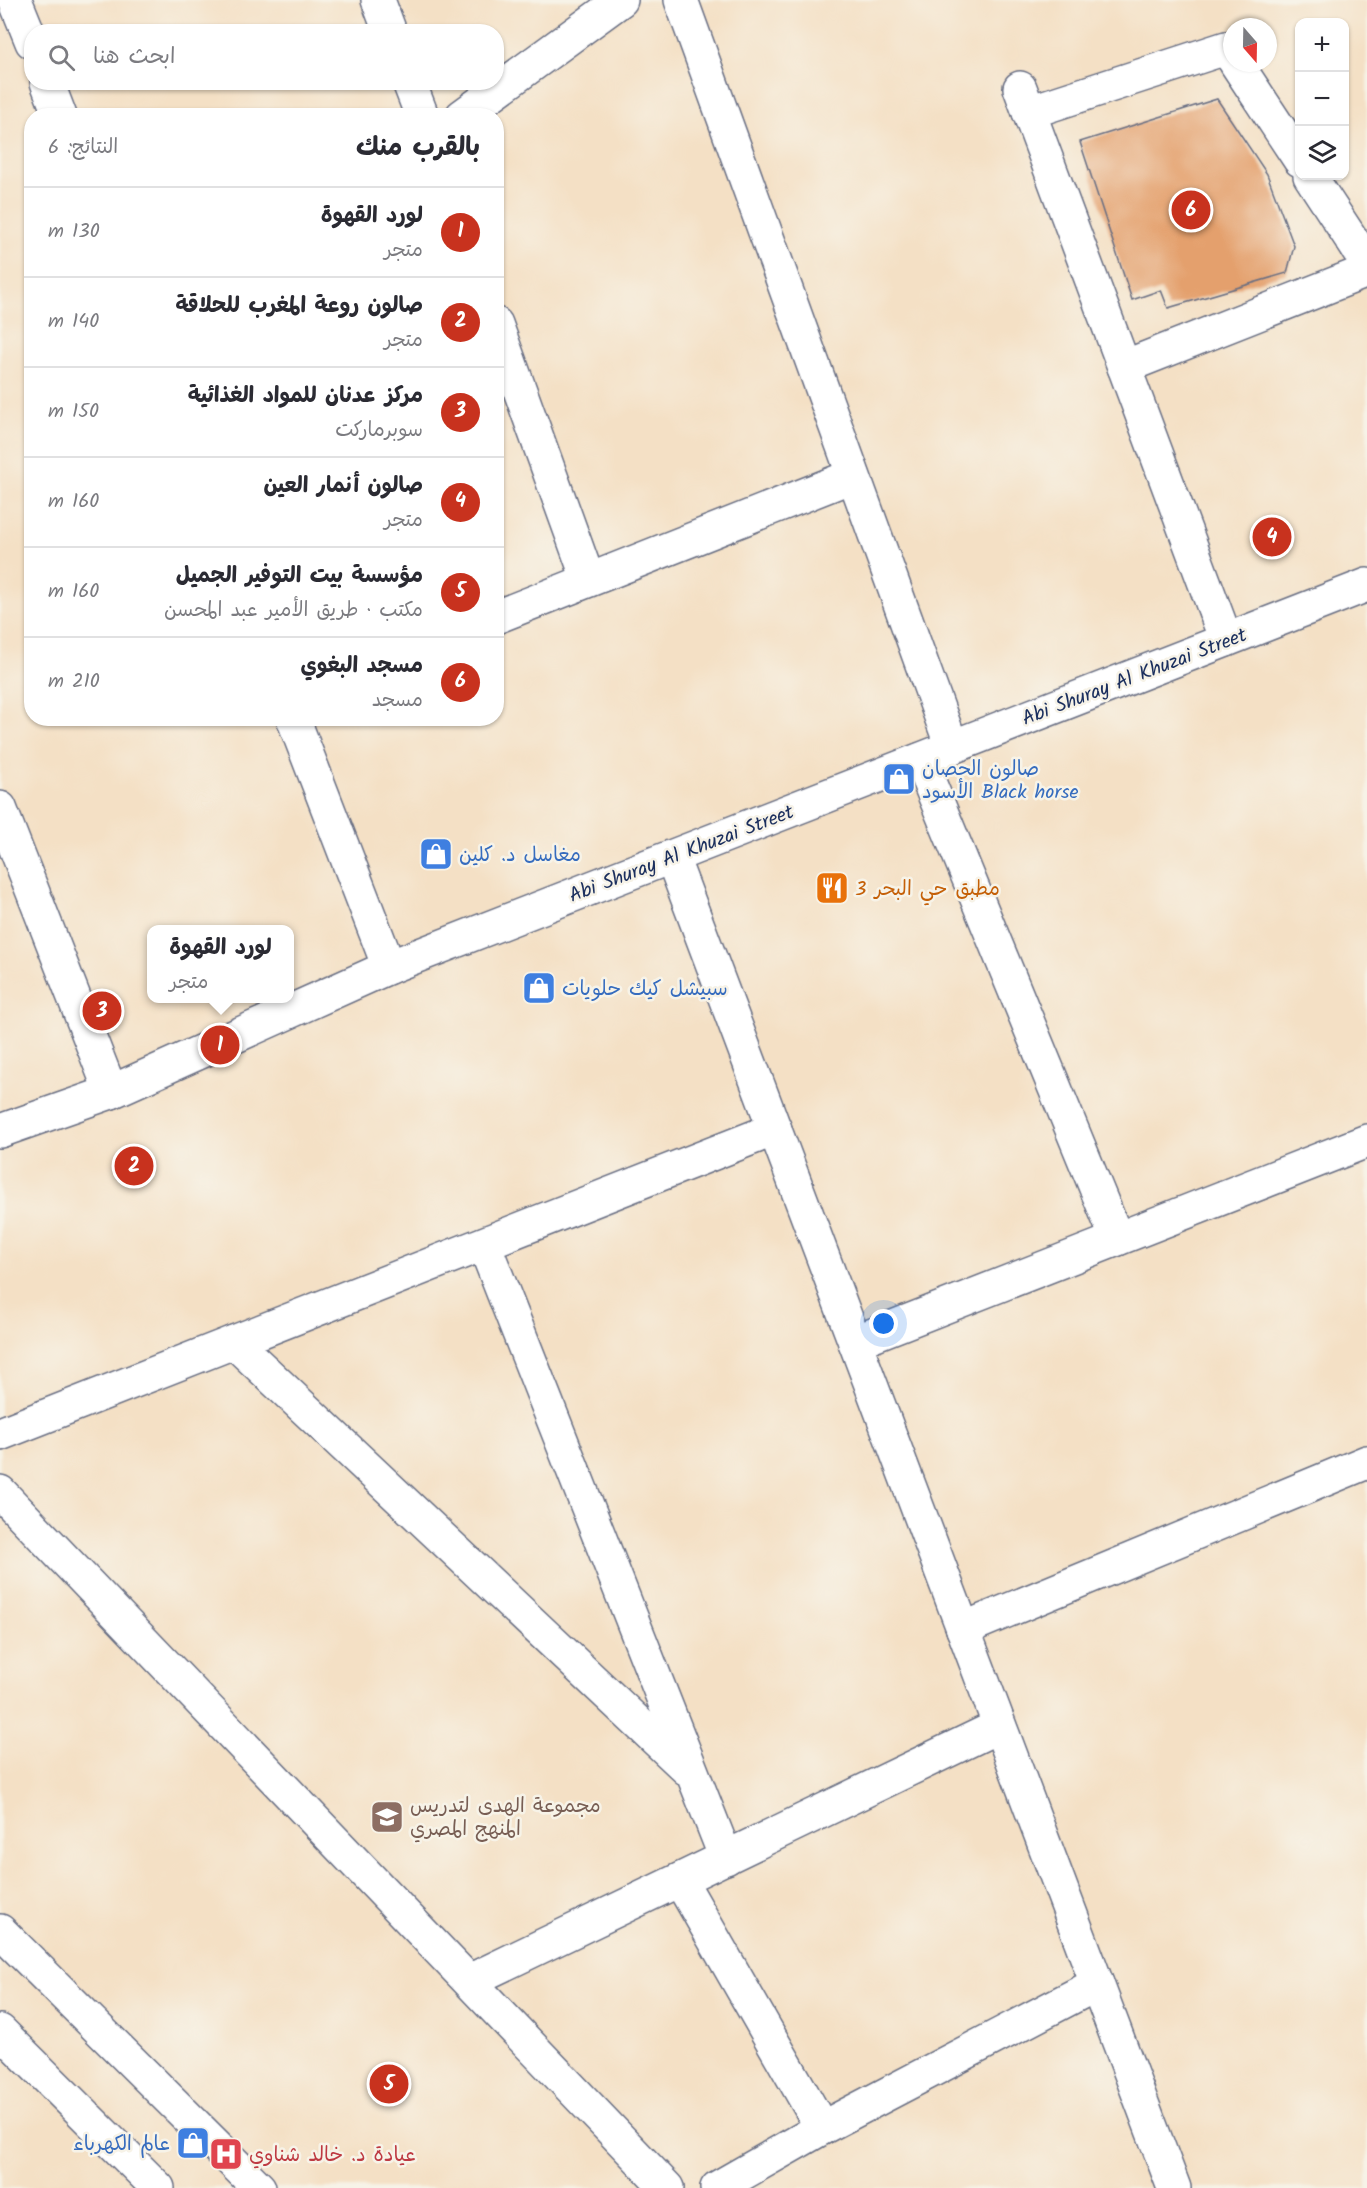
<!DOCTYPE html>
<html lang="ar">
<meta charset="utf-8">
<style>
body{margin:0;font-family:Kalam,"Playpen Sans Arabic",sans-serif;background:#f7f7f7;color:#2b2b33;direction:rtl}
.controls{position:absolute;right:18px;top:18px;display:grid;overflow:hidden;border-radius:12px;box-shadow:0 2px 4px #0004}
.controls button{width:54px;height:54px;display:grid;place-items:center;padding:0;border:0;border-bottom:2px solid #e1e1e2;background:#fff;color:#2b2b33;font:30px sans-serif}
.compass{position:absolute;left:1223px;top:18px;width:54px;height:54px;border-radius:50%;background:#fff;box-shadow:0 2px 4px #0004;rotate:160deg}
.you{position:absolute;left:884px;top:1324px;width:21px;height:21px;margin:-15px;border:4px solid #fff;border-radius:50%;background:#1a73e8;box-shadow:0 0 0 9px #1a73e833}
.badge{display:grid;place-items:center;width:39px;height:39px;border-radius:50%;background:#c8321e;color:#fff;font-size:20px;font-weight:700}
.pin{position:absolute;translate:-50% -50%;border:3px solid #fff;box-shadow:0 2px 6px #0006}
.popup{position:absolute;left:147px;top:925px;width:147px;height:78px;box-sizing:border-box;display:grid;place-content:center;border-radius:12px;background:#fff;filter:drop-shadow(0 2px 4px #0005);font-size:20px;white-space:nowrap;color:#7c7c81}
.popup b{font-size:22px;color:#2b2b33}
.popup::after{content:'';position:absolute;left:50%;top:100%;margin-left:-12px;border:12px solid transparent;border-top-color:#fff}
.list{margin:0;padding:0;list-style:none}
h2{display:flex;justify-content:space-between;align-items:center;height:78px;margin:0;padding:0 24px;font-size:26px}
h2 small{font-size:20px;font-weight:400;color:#7c7c81}
.list li{display:grid;grid-template-columns:39px 1fr auto;gap:18px;align-items:center;box-sizing:border-box;height:90px;padding:0 24px;border-top:2px solid #e1e1e2}
.list b{display:block;font-size:22px;white-space:nowrap}
.list p{margin:0;font-size:20px;white-space:nowrap;color:#7c7c81}
.list em{font-size:20px;font-style:normal;color:#7c7c81}
.icon{flex:none;width:33px;height:33px;fill:none;stroke:currentColor;stroke-width:2;stroke-linecap:round;stroke-linejoin:round}
.map{position:relative;flex:none;width:1367px;height:2188px;overflow:hidden;direction:ltr}
.search{position:absolute;background:#fff;box-shadow:0 2px 4px #0004;left:24px;top:24px;width:480px;height:66px;display:flex;align-items:center;gap:15px;box-sizing:border-box;padding:0 21px;border-radius:24px;color:#7c7c81;font-size:22px}
.panel{position:absolute;background:#fff;box-shadow:0 2px 4px #0004;left:24px;top:108px;width:480px;height:618px;border-radius:24px;direction:rtl}
.map>svg:first-child{display:block}
</style>
<div class="map">
<svg width="1367" height="2188" viewBox="0 0 1367 2188">
<rect width="100%" height="100%" fill="#f7f3e8"/>
<filter id="ink" filterUnits="userSpaceOnUse"><feTurbulence type="fractalNoise" baseFrequency=".0167" numOctaves="2"/><feDisplacementMap in="SourceGraphic" scale="12" xChannelSelector="R" yChannelSelector="G"/><feConvolveMatrix kernelMatrix="1 2 1 2 8 2 1 2 1" color-interpolation-filters="sRGB"/></filter>
<filter id="wash" filterUnits="userSpaceOnUse"><feTurbulence type="fractalNoise" baseFrequency=".008" numOctaves="4" result="noise"/><feDisplacementMap in="SourceGraphic" scale="24" xChannelSelector="R" yChannelSelector="G"/><feGaussianBlur stdDeviation="1.35" result="paint"/><feColorMatrix in="noise" values="0 0 0 0 0 0 0 0 0 0 0 0 0 0 0 0 0 1.4 0 .05"/><feComposite in="paint" operator="in"/></filter>
<g filter="url(#wash)">
<rect width="100%" height="100%" fill="#f4e0c5"/>
<g id="blocks">
<!-- building -->
<polygon fill="#e4a06d" points="1217,99 1267,174 1294,246 1287,273 1168,308 1161,290 1132,300 1080,142"/>
</g>
</g>
<g filter="url(#ink)">
<use href="#blocks" fill-opacity="0" stroke="#676d82" stroke-width="1.5"/>
<g fill="none" stroke-linecap="round" stroke-linejoin="round">
<defs>
<g id="minor">
<polyline points="15,0 32,42"/>
<polyline points="378,0 390,32"/>
<polyline points="681,0 952,747"/>
<polyline points="1236,63 1300,160"/>
<polyline points="47,82 60,116"/>
<polyline points="409,82 422,116"/>
<polyline points="1020,88 1226,640"/>
<polyline points="1029,112 1226,48 1232,57"/>
<polyline points="462,116 621,0"/>
<polyline points="1310,176 1367,263"/>
<polyline points="496,324 588,579"/>
<polyline points="1124,367 1367,271"/>
<polyline points="496,617 852,476"/>
<polyline points="293,718 389,967"/>
<polyline points="920,760 1117,1239"/>
<polyline points="0,808 111,1092"/>
<polyline points="672,857 1174,2188"/>
<polyline points="0,1131 111,1092 389,967 1367,585"/>
<polyline points="484,1244 726,1858"/>
<polyline points="234,1342 687,1769"/>
<polyline points="855,1342 1367,1141"/>
<polyline points="0,1434 775,1129"/>
<polyline points="0,1492 667,2188"/>
<polyline points="963,1629 1367,1462"/>
<polyline points="680,1880 822,2128"/>
<polyline points="0,1931 259,2188"/>
<polyline points="469,1981 999,1726"/>
<polyline points="717,2188 822,2128 1097,1984"/>
</g>
<polyline id="secondary" points="0,2031 158,2188"/>
</defs>
<!-- minor casing -->
<use href="#minor" stroke="#676d82" stroke-width="36"/>
<!-- secondary casing -->
<use href="#secondary" stroke="#676d82" stroke-width="36"/>
<!-- minor -->
<use href="#minor" stroke="#fff" stroke-width="33"/>
<!-- secondary -->
<use href="#secondary" stroke="#fff" stroke-width="33"/>
</g>
</g>
<!-- icons -->
<defs>
<symbol id="shop-square" viewBox="-11 -11 22 22"><rect x="-9" y="-9" width="18" height="18" rx="4" fill="#3f7fe0" stroke="#f7f3e8"/><path d="M-5-2.5h2.3a2.7 3.5 0 0 1 5.4 0H5L5.5 6h-11ZM-1.5-2.5h3a1.5 2.3 0 0 0-3 0Z" fill="#fff"/></symbol>
<symbol id="restaurant-square" viewBox="-11 -11 22 22"><rect x="-9" y="-9" width="18" height="18" rx="4" fill="#e8710a" stroke="#f7f3e8"/><path d="M-5-6h1v4h1v-4h1v4h1v-4h1v5L-1.5 .5V6h-2V.5L-5-1ZM5-6V6H3V1.5H1.5Q1.5-4 5-6Z" fill="#fff"/></symbol>
<symbol id="school-square" viewBox="-11 -11 22 22"><rect x="-9" y="-9" width="18" height="18" rx="4" fill="#8d6e63" stroke="#f7f3e8"/><path d="M0-5L7-2L0 1L-7-2ZM-4 1L0 2.5L4 1V4Q0 6-4 4Z" fill="#fff"/></symbol>
<symbol id="hospital-square" viewBox="-11 -11 22 22"><rect x="-9" y="-9" width="18" height="18" rx="4" fill="#e0444e" stroke="#f7f3e8"/><path d="M-5-5h3v3.5h4V-5h3V5h-3V1.5h-4V5h-3Z" fill="#fff"/></symbol>
</defs>
<g fill-rule="evenodd">
<use href="#shop-square" x="880" y="760" width="38" height="38"/>
<use href="#shop-square" x="417" y="835" width="38" height="38"/>
<use href="#restaurant-square" x="813" y="869" width="38" height="38"/>
<use href="#shop-square" x="520" y="969" width="38" height="38"/>
<use href="#school-square" x="368" y="1798" width="38" height="38"/>
<use href="#shop-square" x="174" y="2124" width="38" height="38"/>
<use href="#hospital-square" x="207" y="2135" width="38" height="38"/>
</g>
<g text-anchor="middle" stroke-width="5" stroke-linejoin="round" paint-order="stroke">
<!-- street labels -->
<g font-size="20" fill="#1b2f5e" stroke="#f7f3e8">
<text transform="translate(1134 676) rotate(-21)" y="7">Abi Shuray Al Khuzai Street</text>
<text transform="translate(681 853) rotate(-21)" y="7">Abi Shuray Al Khuzai Street</text>
</g>
<!-- shop labels -->
<g font-size="20" fill="#366cbe" stroke="#f7f3e8" text-anchor="start">
<text x="922" y="775">صالون الحصان<tspan x="922" dy="23">الأسود Black horse</tspan></text>
<text x="459" y="861">مغاسل د. كلين</text>
<text x="562" y="995">سبيشل كيك حلويات</text>
<text x="170" y="2150" text-anchor="end">عالم الكهرباء</text>
</g>
<!-- food labels -->
<g font-size="20" fill="#c56008" stroke="#f7f3e8" text-anchor="start">
<text x="855" y="895">مطبق حي البحر 3</text>
</g>
<!-- education labels -->
<g font-size="20" fill="#785e54" stroke="#f7f3e8" text-anchor="start">
<text x="410" y="1812">مجموعة الهدى لتدريس<tspan x="410" dy="23">المنهج المصري</tspan></text>
</g>
<!-- health labels -->
<g font-size="20" fill="#be3a42" stroke="#f7f3e8" text-anchor="start">
<text x="249" y="2161">عيادة د. خالد شناوي</text>
</g>
</g>
</svg>
<div class="controls">
<button>+</button>
<button>−</button>
<button><svg class="icon" aria-label="layers" viewBox="0 0 24 24"><path d="M12 4l9 5-9 5-9-5zM3 14l9 5 9-5"/></svg></button>
</div>
<svg class="compass" viewBox="-18 -18 36 36"><path d="M0-13l5 13h-10z" fill="#e53935"/><path d="M0 13l5-13h-10z" fill="#7c7c81"/></svg>
<div class="you"></div>
<div class="pin badge" style="left:220px;top:1045px">1</div>
<div class="popup"><b>لورد القهوة</b>متجر</div>
<div class="pin badge" style="left:134px;top:1166px">2</div>
<div class="pin badge" style="left:102px;top:1011px">3</div>
<div class="pin badge" style="left:1272px;top:537px">4</div>
<div class="pin badge" style="left:389px;top:2084px">5</div>
<div class="pin badge" style="left:1191px;top:210px">6</div>
<div class="search"><svg class="icon" aria-label="search" viewBox="0 0 24 24"><circle cx="10" cy="10" r="6"/><path d="M15 15l6 6"/></svg>ابحث هنا</div>
<section class="panel">
<h2>بالقرب منك<small>النتائج: 6</small></h2>
<ul class="list">
<li><span class="badge">1</span><div><b>لورد القهوة</b><p>متجر</p></div><em>130 m</em></li>
<li><span class="badge">2</span><div><b>صالون روعة المغرب للحلاقة</b><p>متجر</p></div><em>140 m</em></li>
<li><span class="badge">3</span><div><b>مركز عدنان للمواد الغذائية</b><p>سوبرماركت</p></div><em>150 m</em></li>
<li><span class="badge">4</span><div><b>صالون أنمار العين</b><p>متجر</p></div><em>160 m</em></li>
<li><span class="badge">5</span><div><b>مؤسسة بيت التوفير الجميل</b><p>مكتب · طريق الأمير عبد المحسن</p></div><em>160 m</em></li>
<li><span class="badge">6</span><div><b>مسجد البغوي</b><p>مسجد</p></div><em>210 m</em></li>
</ul>
</section>
</div>
